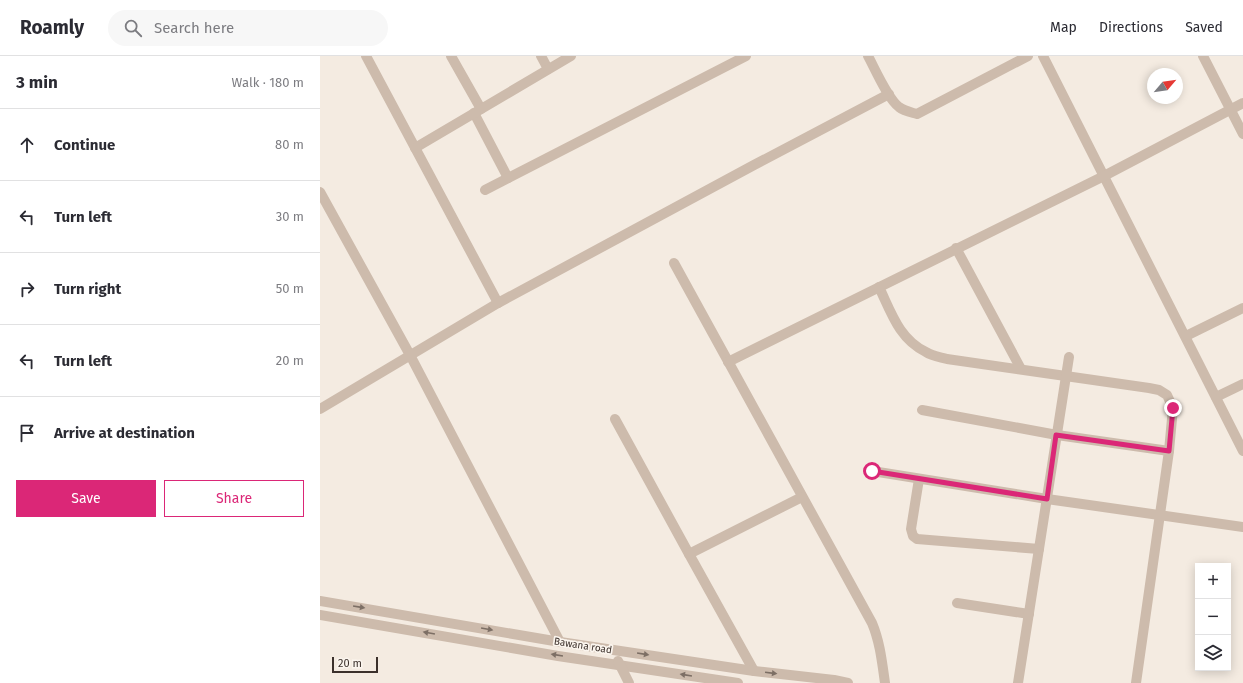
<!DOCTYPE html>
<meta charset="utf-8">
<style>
body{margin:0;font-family:"Fira Sans",sans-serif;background:#f7f7f7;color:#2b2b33}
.controls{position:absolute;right:12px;bottom:12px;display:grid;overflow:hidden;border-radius:0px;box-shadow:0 2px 10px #0003}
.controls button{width:36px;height:36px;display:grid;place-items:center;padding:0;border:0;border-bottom:1px solid #e1e1e2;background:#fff;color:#2b2b33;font:20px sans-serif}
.compass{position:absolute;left:827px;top:12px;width:36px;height:36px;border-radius:50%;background:#fff;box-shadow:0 2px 10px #0003;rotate:61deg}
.scale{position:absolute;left:12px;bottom:10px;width:46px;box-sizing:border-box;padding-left:4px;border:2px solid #3b302b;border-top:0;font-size:11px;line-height:14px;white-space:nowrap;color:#3b302b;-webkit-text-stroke:3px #fbf5ee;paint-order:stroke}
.stop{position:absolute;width:12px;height:12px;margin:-9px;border:3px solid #db2777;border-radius:50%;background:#fff}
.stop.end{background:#db2777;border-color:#fff;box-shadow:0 1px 4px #0008}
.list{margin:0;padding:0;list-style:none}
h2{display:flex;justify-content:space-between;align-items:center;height:52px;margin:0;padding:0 16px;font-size:17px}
h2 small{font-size:13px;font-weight:400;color:#7c7c81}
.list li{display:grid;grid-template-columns:26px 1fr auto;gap:12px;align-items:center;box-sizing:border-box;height:72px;padding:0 16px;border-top:1px solid #e1e1e2}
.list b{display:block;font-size:15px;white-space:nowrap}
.list em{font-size:13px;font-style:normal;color:#7c7c81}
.actions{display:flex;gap:8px;padding:12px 16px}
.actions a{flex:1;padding:9px 0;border:1px solid #db2777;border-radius:0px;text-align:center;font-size:14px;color:#db2777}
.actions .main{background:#db2777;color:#fff}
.icon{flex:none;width:22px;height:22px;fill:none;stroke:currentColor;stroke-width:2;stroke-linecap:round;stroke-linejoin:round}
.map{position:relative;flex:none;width:923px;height:627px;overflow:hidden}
header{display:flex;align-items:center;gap:24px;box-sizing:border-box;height:56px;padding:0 20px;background:#fff;border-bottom:1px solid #e1e1e2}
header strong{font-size:19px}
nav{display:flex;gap:22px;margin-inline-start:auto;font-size:14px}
.search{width:280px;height:36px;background:#f7f7f7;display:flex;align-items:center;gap:10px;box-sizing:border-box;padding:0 14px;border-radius:22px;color:#7c7c81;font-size:15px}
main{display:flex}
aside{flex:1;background:#fff}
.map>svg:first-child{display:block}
</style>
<header>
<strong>Roamly</strong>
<div class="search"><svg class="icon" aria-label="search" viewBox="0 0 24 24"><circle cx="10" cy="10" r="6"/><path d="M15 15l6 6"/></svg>Search here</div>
<nav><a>Map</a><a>Directions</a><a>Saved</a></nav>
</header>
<main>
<aside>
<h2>3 min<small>Walk · 180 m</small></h2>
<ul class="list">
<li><svg class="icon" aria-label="ahead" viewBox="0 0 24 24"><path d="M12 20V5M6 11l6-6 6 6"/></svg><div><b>Continue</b></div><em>80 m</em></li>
<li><svg class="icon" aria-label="left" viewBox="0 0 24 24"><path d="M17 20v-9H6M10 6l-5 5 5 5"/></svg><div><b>Turn left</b></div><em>30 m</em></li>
<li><svg class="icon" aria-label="right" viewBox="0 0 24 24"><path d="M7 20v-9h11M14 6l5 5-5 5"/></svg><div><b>Turn right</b></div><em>50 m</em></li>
<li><svg class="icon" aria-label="left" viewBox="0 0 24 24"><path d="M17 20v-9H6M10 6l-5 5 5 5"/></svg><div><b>Turn left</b></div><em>20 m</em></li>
<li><svg class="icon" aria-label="arrive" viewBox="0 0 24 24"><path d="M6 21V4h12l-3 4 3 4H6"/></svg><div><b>Arrive at destination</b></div></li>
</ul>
<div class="actions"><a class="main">Save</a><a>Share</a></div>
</aside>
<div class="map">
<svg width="923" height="627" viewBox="0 0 923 627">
<rect width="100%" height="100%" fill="#f4ebe1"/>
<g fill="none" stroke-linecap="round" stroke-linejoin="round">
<!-- minor -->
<g stroke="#cdbbac" stroke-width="10">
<polyline points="46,0 178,247"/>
<polyline points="131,0 161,53"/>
<polyline points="221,0 228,13"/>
<path d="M548,0C555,13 568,43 579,51C584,55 590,56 597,58L708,0"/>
<polyline points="723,0 923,395"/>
<polyline points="883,0 923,78"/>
<polyline points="154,57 188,122"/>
<polyline points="95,92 251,0"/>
<polyline points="165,134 426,0"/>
<polyline points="0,136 90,299 240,586"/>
<polyline points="636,192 701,313"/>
<path d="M354,207L552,567C560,586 562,606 565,627"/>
<path d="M559,231C571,256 579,283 606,296C612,300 620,301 627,303L829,332L839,334L847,339L853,352L849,395L816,627"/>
<polyline points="866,280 923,252"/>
<polyline points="408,306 784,120 923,47"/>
<polyline points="896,341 923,328"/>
<polyline points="0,353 178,247 434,109 569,38"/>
<polyline points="602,354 737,379 849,395"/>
<polyline points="295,363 369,498 434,615"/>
<polyline points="552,415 727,443 923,471"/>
<polyline points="599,423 591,473 593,480 597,483 719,493"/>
<polyline points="369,498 482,441"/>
<polyline points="0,545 240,586 434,615 514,624 528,627"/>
<polyline points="637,547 709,558"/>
<polyline points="0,559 238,600 418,627"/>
<polyline points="298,605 309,627"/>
<polyline points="698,627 749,301"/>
</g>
</g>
<!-- one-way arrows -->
<defs><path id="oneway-solid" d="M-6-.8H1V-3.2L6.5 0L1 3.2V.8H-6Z"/></defs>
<g fill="#7d6f65">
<use href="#oneway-solid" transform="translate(39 551) rotate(9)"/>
<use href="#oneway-solid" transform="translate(167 573) rotate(10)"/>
<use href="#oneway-solid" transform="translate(109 577) rotate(-170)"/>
<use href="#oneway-solid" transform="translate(323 598) rotate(9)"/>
<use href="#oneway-solid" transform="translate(237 599) rotate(-171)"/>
<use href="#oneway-solid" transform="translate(451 617) rotate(7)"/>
<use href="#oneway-solid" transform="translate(366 619) rotate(-171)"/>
</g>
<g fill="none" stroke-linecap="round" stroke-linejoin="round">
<!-- route -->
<polyline stroke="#db2777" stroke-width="5" points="552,415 727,443 736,379 849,395 853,352"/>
</g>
<g text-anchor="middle" stroke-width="3.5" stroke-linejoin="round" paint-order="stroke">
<!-- street labels -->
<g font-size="10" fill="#3b302b" stroke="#fbf5ee">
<text transform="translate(263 589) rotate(9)" y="4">Bawana road</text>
</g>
</g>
</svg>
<div class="controls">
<button>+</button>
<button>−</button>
<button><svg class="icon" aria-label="layers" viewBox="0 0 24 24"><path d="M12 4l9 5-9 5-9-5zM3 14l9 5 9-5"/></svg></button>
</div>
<svg class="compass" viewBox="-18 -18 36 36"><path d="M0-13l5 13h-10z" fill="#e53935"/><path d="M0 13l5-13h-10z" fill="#7c7c81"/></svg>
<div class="scale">20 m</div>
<div class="stop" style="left:552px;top:415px"></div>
<div class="stop end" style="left:853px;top:352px"></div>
</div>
</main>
